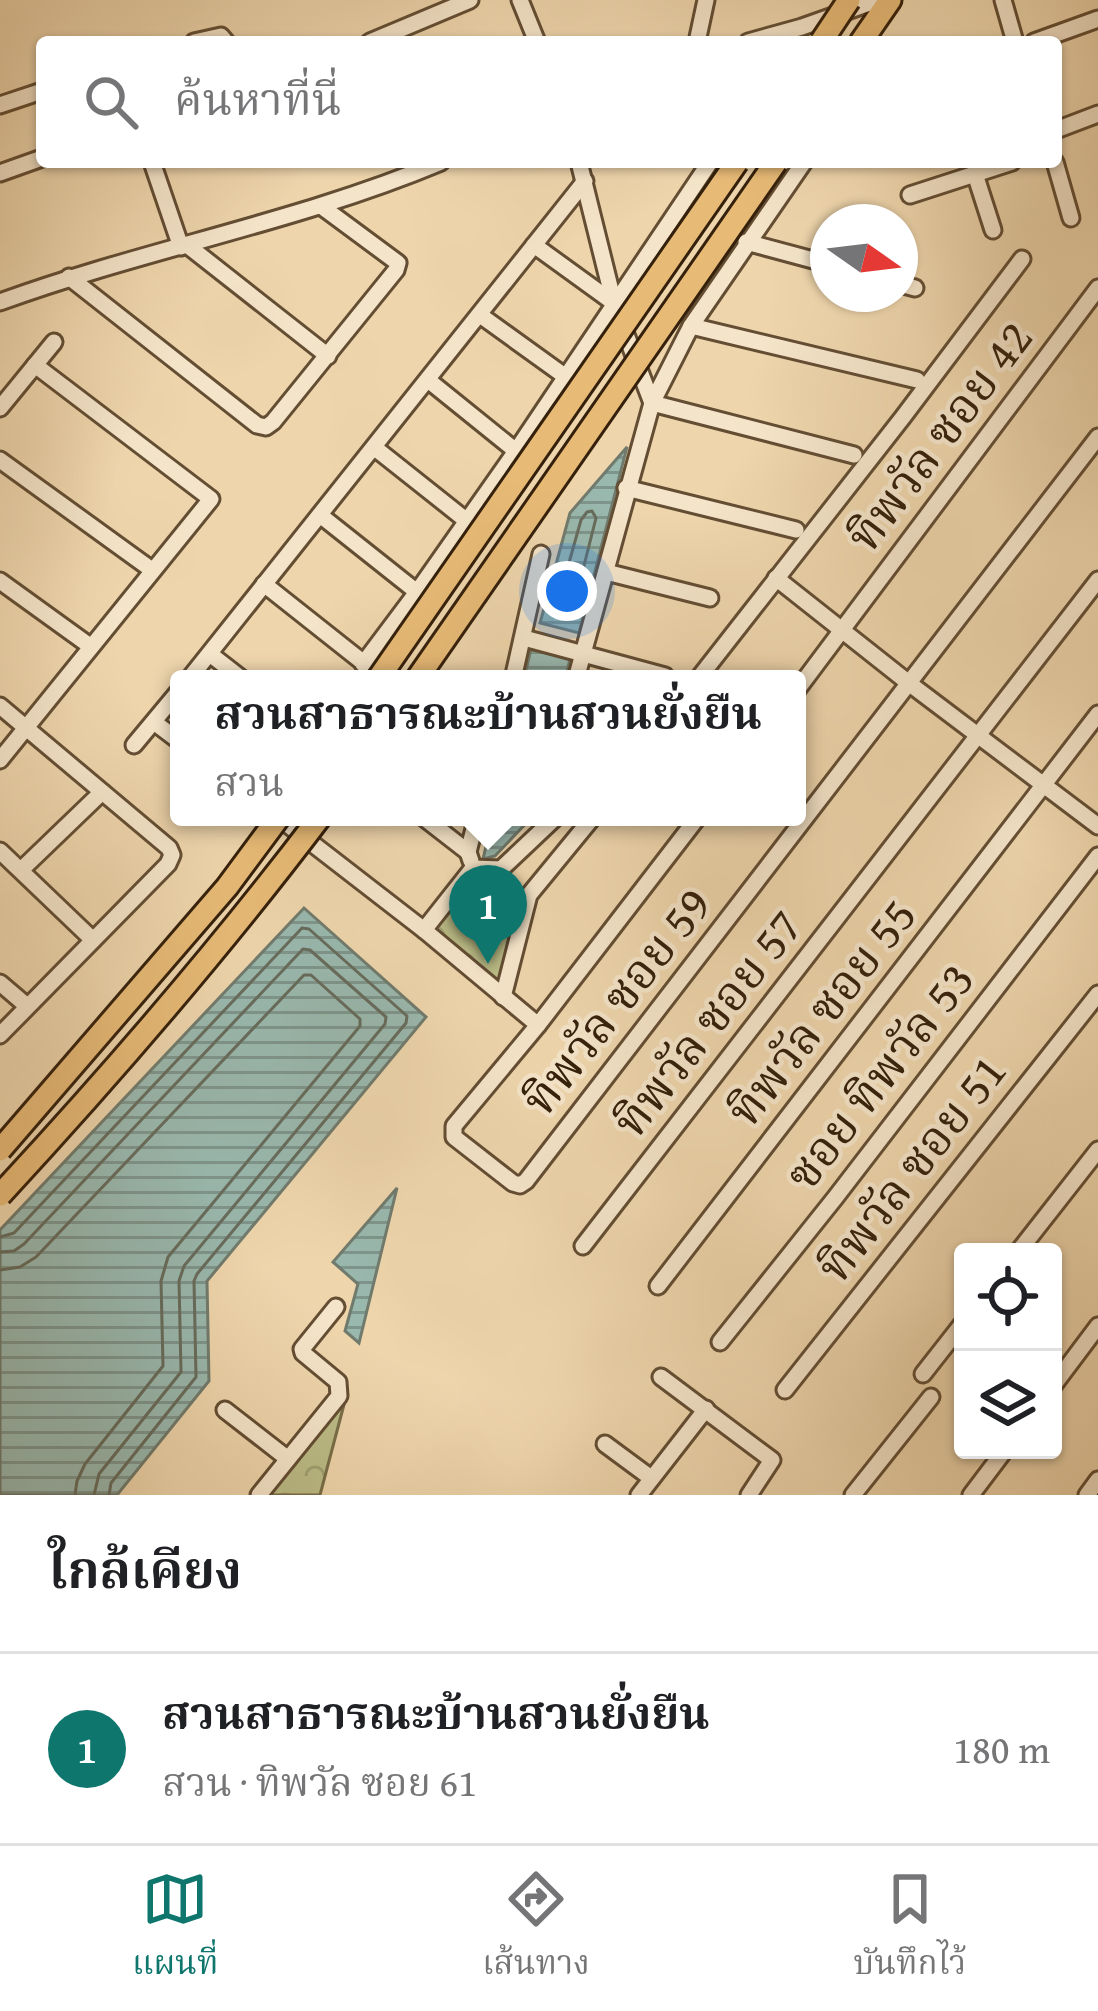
<!DOCTYPE html>
<html lang="th">
<meta charset="utf-8">
<style>
body{margin:0;font-family:"Gentium Book Plus","Noto Serif Thai",serif;background:#f2f2f2;color:#202124}
.controls{position:absolute;right:36px;bottom:36px;display:grid;overflow:hidden;border-radius:12px;box-shadow:0 3px 9px #0004}
.controls button{width:108px;height:108px;display:grid;place-items:center;padding:0;border:0;border-bottom:3px solid #e0e0e0;background:#fff;color:#202124;font:60px sans-serif}
.compass{position:absolute;left:810px;top:204px;width:108px;height:108px;border-radius:50%;background:#fff;box-shadow:0 3px 9px #0004;rotate:104deg}
.you{position:absolute;left:567px;top:591px;width:42px;height:42px;margin:-30px;border:9px solid #fff;border-radius:50%;background:#1a73e8;box-shadow:0 0 0 18px #1a73e833}
.badge{display:grid;place-items:center;width:78px;height:78px;border-radius:50%;background:#0f766e;color:#fff;font-size:39px;font-weight:700}
.pin{position:absolute;translate:-50% -99px;filter:drop-shadow(0 3px 6px #0008)}
.pin::after{content:'';position:absolute;top:63px;width:42px;height:36px;background:inherit;clip-path:polygon(0 0,100% 0,50% 100%)}
.popup{position:absolute;left:170px;top:670px;width:636px;height:156px;box-sizing:border-box;display:grid;place-content:center;border-radius:12px;background:#fff;filter:drop-shadow(0 3px 9px #0005);font-size:39px;white-space:nowrap;color:#757577}
.popup b{font-size:45px;color:#202124}
.popup::after{content:'';position:absolute;left:50%;top:100%;margin-left:-24px;border:24px solid transparent;border-top-color:#fff}
.list{margin:0;padding:0;list-style:none}
h2{display:flex;justify-content:space-between;align-items:center;height:156px;margin:0;padding:0 48px;font-size:51px}
h2 small{font-size:39px;font-weight:400;color:#757577}
.list li{display:grid;grid-template-columns:78px 1fr auto;gap:36px;align-items:center;box-sizing:border-box;height:192px;padding:0 48px;border-top:3px solid #e0e0e0}
.list b{display:block;font-size:45px;white-space:nowrap}
.list p{margin:0;font-size:39px;white-space:nowrap;color:#757577}
.list em{font-size:39px;font-style:normal;color:#757577}
.icon{flex:none;width:66px;height:66px;fill:none;stroke:currentColor;stroke-width:2;stroke-linecap:round;stroke-linejoin:round}
.map{position:relative;flex:none;width:1098px;height:1495px;overflow:hidden}
.search{position:absolute;background:#fff;box-shadow:0 3px 9px #0004;left:36px;right:36px;top:36px;height:132px;display:flex;align-items:center;gap:30px;box-sizing:border-box;padding:0 42px;border-radius:12px;color:#757577;font-size:45px}
.sheet{height:348px;background:#fff}
nav{display:flex;justify-content:space-around;align-items:center;box-sizing:border-box;height:168px;border-top:3px solid #e0e0e0;background:#fff;font-size:33px;color:#757577}
nav a{display:grid;justify-items:center;gap:6px}
nav .on{color:#0f766e}
.map>svg:first-child{display:block}
</style>
<div class="map">
<svg width="1098" height="1495" viewBox="0 0 1098 1495">
<defs>
<pattern id="park-crowns" width="20" height="18" patternUnits="userSpaceOnUse" patternTransform="scale(3)"><rect width="20" height="18" fill="#bbbc87"/><path d="M2 6a3 3 0 1 1 6 0M12 15a3 3 0 1 1 6 0" fill="none" stroke="#a1a173"/></pattern>
<pattern id="water-rules" width="6" height="5" patternUnits="userSpaceOnUse" patternTransform="scale(3)"><rect width="6" height="5" fill="#99b8ae"/><path d="M0 2.5h6" fill="none" stroke="#7e958c"/></pattern>
</defs>
<rect width="100%" height="100%" fill="#eed5ac"/>
<filter id="stains"><feTurbulence type="fractalNoise" baseFrequency=".00167" numOctaves="4"/><feColorMatrix values="0 0 0 0 .2 0 0 0 0 .09 0 0 0 0 .02 0 0 0 .5 -.17"/></filter>
<radialGradient id="worn" r=".72"><stop offset=".6" stop-color="#630" stop-opacity="0"/><stop offset="1" stop-color="#630" stop-opacity=".3"/></radialGradient>
<!-- park -->
<g fill="url(#park-crowns)" stroke="#786e49" stroke-width="3">
<polygon points="473,868 501,869 526,910 503,997 424,930"/>
<polygon points="346,1397 320,1495 269,1495"/>
</g>
<!-- water -->
<g fill="url(#water-rules)" stroke="#717b6d" stroke-width="3">
<polygon points="627,447 579,633 540,623 570,513"/>
<polygon points="531,649 570,659 565,679 524,679"/>
<polygon points="493,817 532,817 495,856 483,859"/>
<polygon points="304,908 426,1017 207,1281 209,1381 117,1495 0,1495 0,1230"/>
<polygon points="397,1188 359,1343 345,1331 358,1284 333,1262"/>
</g>
<g fill="none" stroke-linecap="round" stroke-linejoin="round">
<!-- shore -->
<g stroke="#676c5c" stroke-width="3">
<polygon points="592,511 596,518 572,613 568,617 560,616 556,609 581,520 587,512"/>
<polyline points="0,1237 14,1233 302,928 309,929 407,1016 406,1023 197,1274 194,1281 196,1377 111,1483 109,1495"/>
<polyline points="0,1252 14,1251 24,1244 303,949 310,950 386,1017 385,1024 184,1266 179,1281 181,1372 99,1474 94,1495"/>
<polyline points="0,1270 20,1267 36,1257 304,975 311,975 360,1019 360,1026 168,1257 161,1281 163,1366 85,1464 77,1481 75,1495"/>
</g>
<defs>
<g id="minor">
<polyline points="520,0 537,42"/>
<polyline points="1003,0 1015,42"/>
<polyline points="194,42 221,36 226,42"/>
<polyline points="370,42 470,0"/>
<polyline points="697,42 706,0"/>
<polyline points="748,42 802,27 878,0"/>
<polyline points="1034,42 1098,19"/>
<polyline points="0,105 42,91"/>
<polyline points="1056,130 1098,114"/>
<polyline points="152,162 181,247"/>
<polyline points="579,162 614,303 652,403"/>
<polyline points="1055,162 1071,218"/>
<polyline points="0,173 42,158"/>
<polyline points="975,174 993,230"/>
<polyline points="910,195 1012,162"/>
<polyline points="746,242 828,264"/>
<polyline points="187,245 328,356"/>
<polyline points="534,245 614,303"/>
<polyline points="69,277 257,425 266,427 273,422 396,270 398,263 321,206"/>
<polyline points="900,284 915,288"/>
<path d="M0,302C145,249 298,222 441,162"/>
<polyline points="480,315 566,377"/>
<polyline points="691,326 917,380"/>
<polyline points="428,380 516,451"/>
<polyline points="652,403 854,455"/>
<polyline points="0,408 54,342"/>
<polyline points="375,448 467,521"/>
<polyline points="0,460 152,570"/>
<polyline points="626,488 796,530"/>
<polyline points="320,515 417,592 516,451 710,162"/>
<polyline points="606,572 710,598"/>
<polyline points="776,578 910,684 1098,826"/>
<polyline points="0,581 90,646"/>
<polyline points="264,584 384,679"/>
<polyline points="524,638 665,676"/>
<polyline points="210,654 242,679"/>
<polyline points="363,664 417,592"/>
<polyline points="189,679 585,181"/>
<polyline points="513,679 541,554"/>
<polyline points="576,679 652,403 691,326 804,162"/>
<polyline points="698,679 903,417 1022,259"/>
<polyline points="797,690 1098,288"/>
<polyline points="0,706 169,848 172,855 168,864 0,1035"/>
<polyline points="154,722 179,741"/>
<polyline points="134,745 179,691"/>
<polyline points="0,760 211,499 35,365"/>
<polyline points="278,817 424,930 538,1025"/>
<polyline points="423,817 468,852"/>
<polyline points="698,817 538,1025 454,1126 454,1137 513,1183 520,1185 526,1181 1098,437"/>
<polyline points="0,851 93,940"/>
<polyline points="471,861 468,852 477,817"/>
<polyline points="21,870 102,792"/>
<polyline points="424,930 473,868 501,869 556,817"/>
<polyline points="0,983 27,1006"/>
<polyline points="503,997 529,895 593,817"/>
<polyline points="583,1246 1098,580"/>
<polyline points="1018,1252 1098,1150"/>
<polyline points="658,1286 1098,714"/>
<polyline points="720,1342 835,1198 1098,856"/>
<polyline points="923,1374 963,1323"/>
<polyline points="661,1377 772,1460 749,1495"/>
<polyline points="1053,1386 1098,1326"/>
<polyline points="785,1390 1098,994"/>
<polyline points="225,1410 288,1459"/>
<polyline points="605,1444 651,1478"/>
<polyline points="259,1495 339,1396 338,1382 303,1353 302,1349 336,1307"/>
<polyline points="639,1495 706,1409"/>
<polyline points="853,1495 931,1397"/>
<polyline points="971,1495 1005,1450"/>
<polyline points="1087,1495 1098,1480"/>
</g>
<polyline id="highway" points="861,42 890,0"/>
</defs>
<!-- minor casing -->
<use href="#minor" stroke="#634d33" stroke-width="21"/>
<!-- highway casing -->
<use href="#highway" stroke="#35200b" stroke-width="27"/>
<!-- minor -->
<use href="#minor" stroke="#f4e4c9" stroke-width="15"/>
<!-- highway -->
<use href="#highway" stroke="#e7ba76" stroke-width="21"/>
<defs>
<g id="highway-bridge">
<polyline points="821,42 849,0"/>
<polyline points="378,679 737,162"/>
<polyline points="417,679 776,162"/>
<polyline points="0,1150 227,887 279,817"/>
<path d="M0,1195C112,1074 220,949 320,817"/>
</g>
</defs>
<!-- highway-bridge casing -->
<use href="#highway-bridge" stroke="#35200b" stroke-width="27" stroke-linecap="butt"/>
<!-- highway-bridge -->
<use href="#highway-bridge" stroke="#e7ba76" stroke-width="21"/>
</g>
<g text-anchor="middle" stroke-width="9" stroke-linejoin="round" paint-order="stroke">
<!-- street labels -->
<g font-size="48" fill="#35200b" stroke="#f4e4c9">
<text transform="translate(939 436) rotate(-53)" y="17">ทิพวัล ซอย 42</text>
<text transform="translate(616 1001) rotate(-52)" y="17">ทิพวัล ซอย 59</text>
<text transform="translate(821 1012) rotate(-52)" y="17">ทิพวัล ซอย 55</text>
<text transform="translate(707 1023) rotate(-52)" y="17">ทิพวัล ซอย 57</text>
<text transform="translate(879 1076) rotate(-52)" y="17">ซอย ทิพวัล 53</text>
<text transform="translate(911 1168) rotate(-52)" y="17">ทิพวัล ซอย 51</text>
</g>
</g>
<rect width="100%" height="100%" filter="url(#stains)"/>
<rect width="100%" height="100%" fill="url(#worn)"/>
</svg>
<div class="controls">
<button><svg class="icon" aria-label="locate" viewBox="0 0 24 24"><circle cx="12" cy="12" r="6"/><path d="M12 2v4M12 18v4M2 12h4M18 12h4"/></svg></button>
<button><svg class="icon" aria-label="layers" viewBox="0 0 24 24"><path d="M12 4l9 5-9 5-9-5zM3 14l9 5 9-5"/></svg></button>
</div>
<svg class="compass" viewBox="-18 -18 36 36"><path d="M0-13l5 13h-10z" fill="#e53935"/><path d="M0 13l5-13h-10z" fill="#757577"/></svg>
<div class="you"></div>
<div class="pin badge" style="left:488px;top:964px">1</div>
<div class="popup"><b>สวนสาธารณะบ้านสวนยั่งยืน</b>สวน</div>
<div class="search"><svg class="icon" aria-label="search" viewBox="0 0 24 24"><circle cx="10" cy="10" r="6"/><path d="M15 15l6 6"/></svg>ค้นหาที่นี่</div>
</div>
<section class="sheet">
<h2>ใกล้เคียง<small></small></h2>
<ul class="list">
<li><span class="badge">1</span><div><b>สวนสาธารณะบ้านสวนยั่งยืน</b><p>สวน · ทิพวัล ซอย 61</p></div><em>180 m</em></li>
</ul>
</section>
<nav>
<a class="on"><svg class="icon" aria-label="map" viewBox="0 0 24 24"><path d="M3 6l6-2 6 2 6-2v14l-6 2-6-2-6 2zM9 4v14M15 6v14"/></svg>แผนที่</a>
<a><svg class="icon" aria-label="directions" viewBox="0 0 24 24"><path d="M12 3l9 9-9 9-9-9zM9 14v-3h6M13 9l2 2-2 2"/></svg>เส้นทาง</a>
<a><svg class="icon" aria-label="saved" viewBox="0 0 24 24"><path d="M7 4h10v16l-5-4-5 4z"/></svg>บันทึกไว้</a>
</nav>
